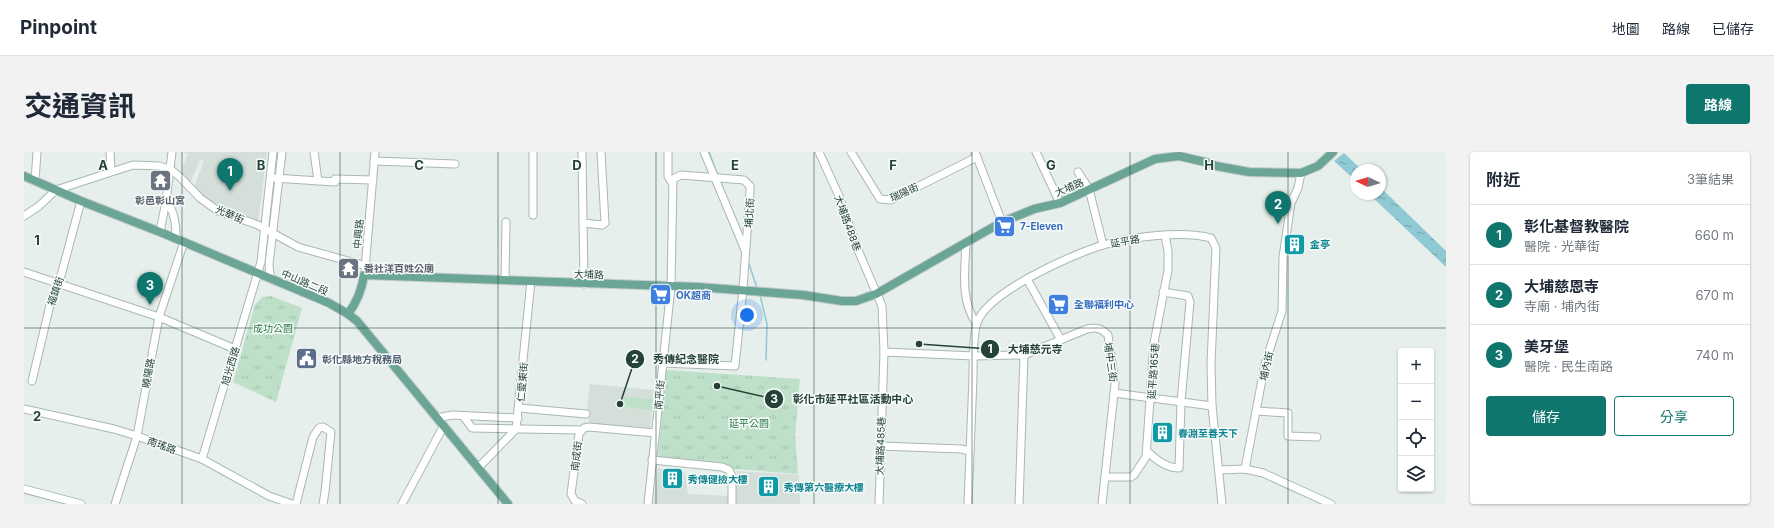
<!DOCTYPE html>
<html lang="zh-TW">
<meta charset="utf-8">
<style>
body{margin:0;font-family:Inter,"Noto Sans TC",sans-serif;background:#f2f2f3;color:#1f2937}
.controls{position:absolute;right:12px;bottom:12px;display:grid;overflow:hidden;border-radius:4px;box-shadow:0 1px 3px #0004}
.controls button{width:36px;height:36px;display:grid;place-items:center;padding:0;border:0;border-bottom:1px solid #e0e1e3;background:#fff;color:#1f2937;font:20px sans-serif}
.compass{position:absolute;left:1326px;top:12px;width:36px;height:36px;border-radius:50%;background:#fff;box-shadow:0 1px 3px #0004;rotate:274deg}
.you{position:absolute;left:723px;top:163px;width:14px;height:14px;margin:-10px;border:3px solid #fff;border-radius:50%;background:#1a73e8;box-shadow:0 0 0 6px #1a73e833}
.badge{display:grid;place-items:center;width:26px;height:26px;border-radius:50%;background:#0f766e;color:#fff;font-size:13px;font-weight:700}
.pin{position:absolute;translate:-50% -33px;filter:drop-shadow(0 1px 2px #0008)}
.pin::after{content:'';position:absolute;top:21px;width:14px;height:12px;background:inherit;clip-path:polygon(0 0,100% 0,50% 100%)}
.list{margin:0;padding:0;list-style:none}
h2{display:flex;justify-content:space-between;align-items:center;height:52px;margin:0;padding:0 16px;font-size:17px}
h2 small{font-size:13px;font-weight:400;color:#747a83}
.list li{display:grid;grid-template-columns:26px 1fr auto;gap:12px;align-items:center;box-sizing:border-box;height:60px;padding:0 16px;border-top:1px solid #e0e1e3}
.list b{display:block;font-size:15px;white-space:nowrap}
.list p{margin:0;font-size:13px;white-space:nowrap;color:#747a83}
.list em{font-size:13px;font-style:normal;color:#747a83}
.actions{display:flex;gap:8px;padding:12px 16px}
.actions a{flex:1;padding:9px 0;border:1px solid #0f766e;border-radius:4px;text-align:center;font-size:14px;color:#0f766e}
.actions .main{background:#0f766e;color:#fff}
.icon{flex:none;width:22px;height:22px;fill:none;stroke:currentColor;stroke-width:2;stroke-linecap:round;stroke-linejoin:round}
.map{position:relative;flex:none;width:1422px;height:352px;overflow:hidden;border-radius:4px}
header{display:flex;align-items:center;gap:24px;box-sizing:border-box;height:56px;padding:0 20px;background:#fff;border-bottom:1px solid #e0e1e3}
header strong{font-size:19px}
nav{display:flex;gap:22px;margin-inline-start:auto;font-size:14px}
.intro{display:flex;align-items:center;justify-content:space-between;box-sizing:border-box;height:96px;padding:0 24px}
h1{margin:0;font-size:28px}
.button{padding:10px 18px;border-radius:4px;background:#0f766e;color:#fff;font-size:14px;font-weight:700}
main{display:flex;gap:24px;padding:0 24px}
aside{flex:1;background:#fff;border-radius:4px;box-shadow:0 1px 3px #0004}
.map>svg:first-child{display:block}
</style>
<header>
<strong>Pinpoint</strong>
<nav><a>地圖</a><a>路線</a><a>已儲存</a></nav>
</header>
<div class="intro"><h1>交通資訊</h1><a class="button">路線</a></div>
<main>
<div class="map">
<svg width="1422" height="352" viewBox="0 0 1422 352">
<defs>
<pattern id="park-tufts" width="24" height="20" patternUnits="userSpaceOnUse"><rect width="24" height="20" fill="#bfe0c8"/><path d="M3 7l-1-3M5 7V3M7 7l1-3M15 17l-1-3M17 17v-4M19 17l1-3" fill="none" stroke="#a4c1ad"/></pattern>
<pattern id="water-ripples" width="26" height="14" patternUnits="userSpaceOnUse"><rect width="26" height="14" fill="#8ec9d4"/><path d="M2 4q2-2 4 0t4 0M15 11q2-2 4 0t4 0" fill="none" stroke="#74a5ad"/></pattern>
</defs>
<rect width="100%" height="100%" fill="#e6efeb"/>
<!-- built -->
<g fill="#d4dfda">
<polygon points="159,0 243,0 234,70 202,58 179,43 170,35 180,9 176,8 166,31 157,20 164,2"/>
<polygon points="566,232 630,238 626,279 565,273 565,266 562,266"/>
<polygon points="634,316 661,321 664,342 706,344 705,352 629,352"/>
<polygon points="713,319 775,323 776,352 711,352"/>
</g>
<!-- grass -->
<polygon fill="#bfe0c8" points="600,245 629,247 628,258 601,255 599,253"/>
<!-- park -->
<g fill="url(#park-tufts)">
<polygon points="247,144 278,156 252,250 209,230 231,153 238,145"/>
<polygon points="642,218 776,227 771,284 774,322 710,317 707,315 634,306"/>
</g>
<!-- water -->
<g fill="url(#water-ripples)">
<polygon points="1320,1 1338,18 1332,18 1332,29 1310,9"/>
<polygon points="1356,35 1422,99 1422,115 1345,42 1356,42"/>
</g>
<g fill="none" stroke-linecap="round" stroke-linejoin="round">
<!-- stream -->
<g stroke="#8ec9d4" stroke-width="1.5">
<polyline points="685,0 694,24"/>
<polyline points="696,28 699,37"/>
<polyline points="724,109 733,136"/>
<polyline points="736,143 743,172 742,208"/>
</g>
<defs>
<g id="minor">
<polyline points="86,0 87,19"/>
<polyline points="290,0 294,29"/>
<polyline points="558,0 560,132"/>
<polyline points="644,0 644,24 648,31"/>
<polyline points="680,0 721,98"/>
<polyline points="795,0 815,44 834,98 858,154 860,200 855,352"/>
<polyline points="827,0 856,47 867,48 953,5"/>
<polyline points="951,0 978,70"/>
<polyline points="1012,0 1036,51"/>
<polyline points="350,9 431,12"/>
<polyline points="1054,20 1065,37 1079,93"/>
<polyline points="250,26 311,30 311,27 349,28"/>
<polyline points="11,29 13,0"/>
<path d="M142,49C151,60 152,73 152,87"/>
<polyline points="509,63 509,0"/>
<polyline points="0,64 15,54 32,38 109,13 135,14 146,17 156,25 176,46 194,59 234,73 274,95 342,114"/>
<polyline points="559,71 578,73 581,71 577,0"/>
<polyline points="136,80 142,49 148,0"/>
<path d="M942,91C941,119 936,147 952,171"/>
<polyline points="341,117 351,0"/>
<polyline points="0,120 135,165 211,197"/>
<polyline points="1003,127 1037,188"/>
<polyline points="250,128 246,124 245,112 258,0"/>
<polyline points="481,128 482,70"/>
<path d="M860,200L950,204L1000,203L1063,177C1072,175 1077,176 1084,183L1091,232L1078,352"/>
<polyline points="8,229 26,153 35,131 57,49"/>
<polyline points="1090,241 1188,254"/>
<polyline points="495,256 562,262"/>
<polyline points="0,257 90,277 113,284 178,307 245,344 268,352"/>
<polyline points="1232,259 1264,261 1264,284 1293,285"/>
<polyline points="439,264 448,276 557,278"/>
<polyline points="413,266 428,263 494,266"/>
<polyline points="856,294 937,297 946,299"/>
<path d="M1123,299C1131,307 1143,316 1155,316L1157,250L1166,150L1164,144L1139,140"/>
<polyline points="178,307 237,110 249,0"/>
<polyline points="628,308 698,315 705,318 708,324 708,352"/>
<polyline points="455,315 492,277 507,129"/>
<polyline points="1221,317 1241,212 1258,159 1259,105 1267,51 1274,36 1277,21"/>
<polyline points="1195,318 1221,317 1239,321 1307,352"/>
<polyline points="1081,325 1107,325 1110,323 1122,305 1130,191 1144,118 1144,99 1141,83"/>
<polyline points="0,337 57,352"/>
<polyline points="91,352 113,284 135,165 160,90"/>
<polyline points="272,352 289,285 295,276 299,275 307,280 301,340 299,352"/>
<polyline points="378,352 419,275"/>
<polyline points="558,352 551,349 547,342 555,282 560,276 565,275 631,281"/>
<polyline points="624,352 647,135 649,27 657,23 720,28 726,34 726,39 719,137 711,214 638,211"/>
<path d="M944,352C946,310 947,267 949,225C949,212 949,182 953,171C963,140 1049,102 1079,93C1108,85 1158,78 1187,86L1192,96L1187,212L1188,254L1198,352"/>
<polyline points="995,352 1000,203"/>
</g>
<g id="major">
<path d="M0,24L57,49L136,80L305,151L324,162L333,169C384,230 433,291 484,352"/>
<path d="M324,162C333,150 338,138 340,123L674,135L779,143L818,149H832L852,142L978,70L1010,57L1036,51L1131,7L1155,4L1185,11L1192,14L1225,20L1277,21L1294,14L1309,0"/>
</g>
</defs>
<!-- minor casing -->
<use href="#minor" stroke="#a8b8b2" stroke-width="9"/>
<!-- major casing -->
<use href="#major" stroke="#c2cac8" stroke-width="10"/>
<!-- minor -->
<use href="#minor" stroke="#fff" stroke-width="7"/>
<!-- major -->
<use href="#major" stroke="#6aa596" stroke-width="8"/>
</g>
<!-- grid -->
<path fill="none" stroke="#24423a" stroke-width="1" stroke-opacity="0.55" d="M158,0V352M316,0V352M474,0V352M632,0V352M790,0V352M948,0V352M1106,0V352M1264,0V352M0,176H1422"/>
<!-- icons -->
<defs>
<symbol id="temple-square" viewBox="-11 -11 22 22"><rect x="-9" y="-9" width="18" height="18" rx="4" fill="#6b7280" stroke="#f7fbf9"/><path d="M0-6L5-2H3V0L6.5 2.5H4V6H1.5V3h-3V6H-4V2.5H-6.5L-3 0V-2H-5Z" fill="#fff"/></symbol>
<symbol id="supermarket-square" viewBox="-11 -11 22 22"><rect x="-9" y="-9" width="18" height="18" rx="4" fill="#3f7fe0" stroke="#f7fbf9"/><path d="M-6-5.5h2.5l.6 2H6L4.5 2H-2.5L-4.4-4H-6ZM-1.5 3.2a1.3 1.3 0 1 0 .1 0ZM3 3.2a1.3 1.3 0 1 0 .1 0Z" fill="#fff"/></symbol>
<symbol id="building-square" viewBox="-11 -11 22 22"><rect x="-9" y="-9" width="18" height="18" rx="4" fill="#0f9aa8" stroke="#f7fbf9"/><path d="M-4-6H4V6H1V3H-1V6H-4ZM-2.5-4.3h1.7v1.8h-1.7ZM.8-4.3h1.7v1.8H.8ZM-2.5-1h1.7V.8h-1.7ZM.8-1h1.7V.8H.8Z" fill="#fff"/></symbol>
<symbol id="civic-square" viewBox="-11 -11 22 22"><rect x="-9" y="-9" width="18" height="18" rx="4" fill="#5c6f8a" stroke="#f7fbf9"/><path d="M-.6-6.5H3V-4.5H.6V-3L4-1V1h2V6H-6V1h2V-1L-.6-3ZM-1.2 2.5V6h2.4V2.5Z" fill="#fff"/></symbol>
</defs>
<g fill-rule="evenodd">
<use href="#temple-square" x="124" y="16" width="25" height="25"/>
<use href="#supermarket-square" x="968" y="62" width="25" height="25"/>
<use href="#building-square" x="1258" y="80" width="25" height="25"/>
<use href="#temple-square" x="312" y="104" width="25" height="25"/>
<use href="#supermarket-square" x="624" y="130" width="25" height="25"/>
<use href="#supermarket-square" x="1022" y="140" width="25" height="25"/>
<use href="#civic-square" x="270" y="194" width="25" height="25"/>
<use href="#building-square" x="1126" y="268" width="25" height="25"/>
<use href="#building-square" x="636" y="314" width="25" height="25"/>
<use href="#building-square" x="732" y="322" width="25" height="25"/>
</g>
<g text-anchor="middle" stroke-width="3" stroke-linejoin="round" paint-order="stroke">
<!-- street labels -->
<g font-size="10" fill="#24423a" stroke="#f7fbf9">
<text transform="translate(1045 35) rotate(-23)" y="4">大埔路</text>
<text transform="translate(880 40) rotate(-24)" y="4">瑞陽街</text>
<text transform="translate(725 61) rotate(-86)" y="4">埔北街</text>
<text transform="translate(206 62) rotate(23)" y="4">光華街</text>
<text transform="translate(824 71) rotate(70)" y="4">大埔路488巷</text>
<text transform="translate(334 82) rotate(-85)" y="4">中興路</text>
<text transform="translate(1101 89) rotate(-10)" y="4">延平路</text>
<text transform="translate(565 122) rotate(2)" y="4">大埔路</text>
<text transform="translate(281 130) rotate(23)" y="4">中山路二段</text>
<text transform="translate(31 139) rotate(-71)" y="4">福鎮街</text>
<text transform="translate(1087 210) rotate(82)" y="4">埔中三街</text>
<text transform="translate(206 214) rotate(-73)" y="4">旭光西路</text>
<text transform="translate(1242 214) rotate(-77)" y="4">埔內街</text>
<text transform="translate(1129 219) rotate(-86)" y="4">延平路165巷</text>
<text transform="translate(124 221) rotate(-80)" y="4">曉陽路</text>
<text transform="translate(498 230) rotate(-85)" y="4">仁愛東街</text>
<text transform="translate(635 243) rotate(-85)" y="4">南平街</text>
<text transform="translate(138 293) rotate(20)" y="4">南瑤路</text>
<text transform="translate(856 294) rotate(-88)" y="4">大埔路485巷</text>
<text transform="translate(552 304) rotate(-83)" y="4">南成街</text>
</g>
<!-- worship labels -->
<g font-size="10" font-weight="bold" fill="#5b616d" stroke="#f7fbf9">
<text x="136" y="52">彰邑彰山宮</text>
<text x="340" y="120" text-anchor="start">番社洋百姓公廟</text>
</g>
<!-- shop labels -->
<g font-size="10" font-weight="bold" fill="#366cbe" stroke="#f7fbf9" text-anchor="start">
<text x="996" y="78">7-Eleven</text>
<text x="652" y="147">OK超商</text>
<text x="1050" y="156">全聯福利中心</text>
</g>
<!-- culture labels -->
<g font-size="10" font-weight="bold" fill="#0d838f" stroke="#f7fbf9" text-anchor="start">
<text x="1286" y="96">金亭</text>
<text x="1154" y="285">春淵至善天下</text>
<text x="664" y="331">秀傳健撿大樓</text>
<text x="760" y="339">秀傳第六醫療大樓</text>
</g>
<!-- park labels -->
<g font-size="10" fill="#2d7a4b" stroke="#f7fbf9">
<text x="249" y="180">成功公園</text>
<text x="725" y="275">延平公園</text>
</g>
<!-- service labels -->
<g font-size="10" font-weight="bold" fill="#4e5e75" stroke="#f7fbf9" text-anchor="start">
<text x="298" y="211">彰化縣地方稅務局</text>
</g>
</g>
<g font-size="13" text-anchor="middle" font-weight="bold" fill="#24423a" stroke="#f7fbf9" stroke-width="3" stroke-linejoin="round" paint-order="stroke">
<text x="79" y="18">A</text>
<text x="237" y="18">B</text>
<text x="395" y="18">C</text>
<text x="553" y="18">D</text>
<text x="711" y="18">E</text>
<text x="869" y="18">F</text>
<text x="1027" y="18">G</text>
<text x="1185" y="18">H</text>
<text x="13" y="93">1</text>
<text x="13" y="269">2</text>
</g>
<!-- callouts -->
<path fill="none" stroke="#24423a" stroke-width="1.5" d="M895 192L966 197M596 252L611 207M693 234L750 247"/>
<g fill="#24423a" stroke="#f7fbf9" stroke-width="1.5">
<circle cx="895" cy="192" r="4"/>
<circle cx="596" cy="252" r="4"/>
<circle cx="693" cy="234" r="4"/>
<circle cx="966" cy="197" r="10"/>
<circle cx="611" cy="207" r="10"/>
<circle cx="750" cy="247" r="10"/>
</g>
<g font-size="12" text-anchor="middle" font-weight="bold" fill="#fff">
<text x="966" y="201">1</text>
<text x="611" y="211">2</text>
<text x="750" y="251">3</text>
</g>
<g font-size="11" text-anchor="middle" font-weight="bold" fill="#24423a" stroke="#f7fbf9" stroke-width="3" stroke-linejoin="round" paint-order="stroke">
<text x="1011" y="201">大埔慈元寺</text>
<text x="662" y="211">秀傳紀念醫院</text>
<text x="829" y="251">彰化市延平社區活動中心</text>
</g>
</svg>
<div class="controls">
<button>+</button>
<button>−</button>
<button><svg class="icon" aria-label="locate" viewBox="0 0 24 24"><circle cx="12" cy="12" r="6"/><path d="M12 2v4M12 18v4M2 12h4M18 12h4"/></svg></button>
<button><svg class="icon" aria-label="layers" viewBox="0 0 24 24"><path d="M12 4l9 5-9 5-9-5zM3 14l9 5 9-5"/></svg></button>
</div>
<svg class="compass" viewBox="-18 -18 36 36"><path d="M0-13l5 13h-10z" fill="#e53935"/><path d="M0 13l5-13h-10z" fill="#747a83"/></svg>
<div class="you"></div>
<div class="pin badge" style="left:206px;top:39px">1</div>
<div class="pin badge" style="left:1254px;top:72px">2</div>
<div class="pin badge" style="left:126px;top:153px">3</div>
</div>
<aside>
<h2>附近<small>3筆結果</small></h2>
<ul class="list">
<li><span class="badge">1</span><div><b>彰化基督教醫院</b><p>醫院 · 光華街</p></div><em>660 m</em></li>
<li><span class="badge">2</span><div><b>大埔慈恩寺</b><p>寺廟 · 埔內街</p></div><em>670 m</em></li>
<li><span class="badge">3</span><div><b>美牙堡</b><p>醫院 · 民生南路</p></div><em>740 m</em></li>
</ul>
<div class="actions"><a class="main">儲存</a><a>分享</a></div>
</aside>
</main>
